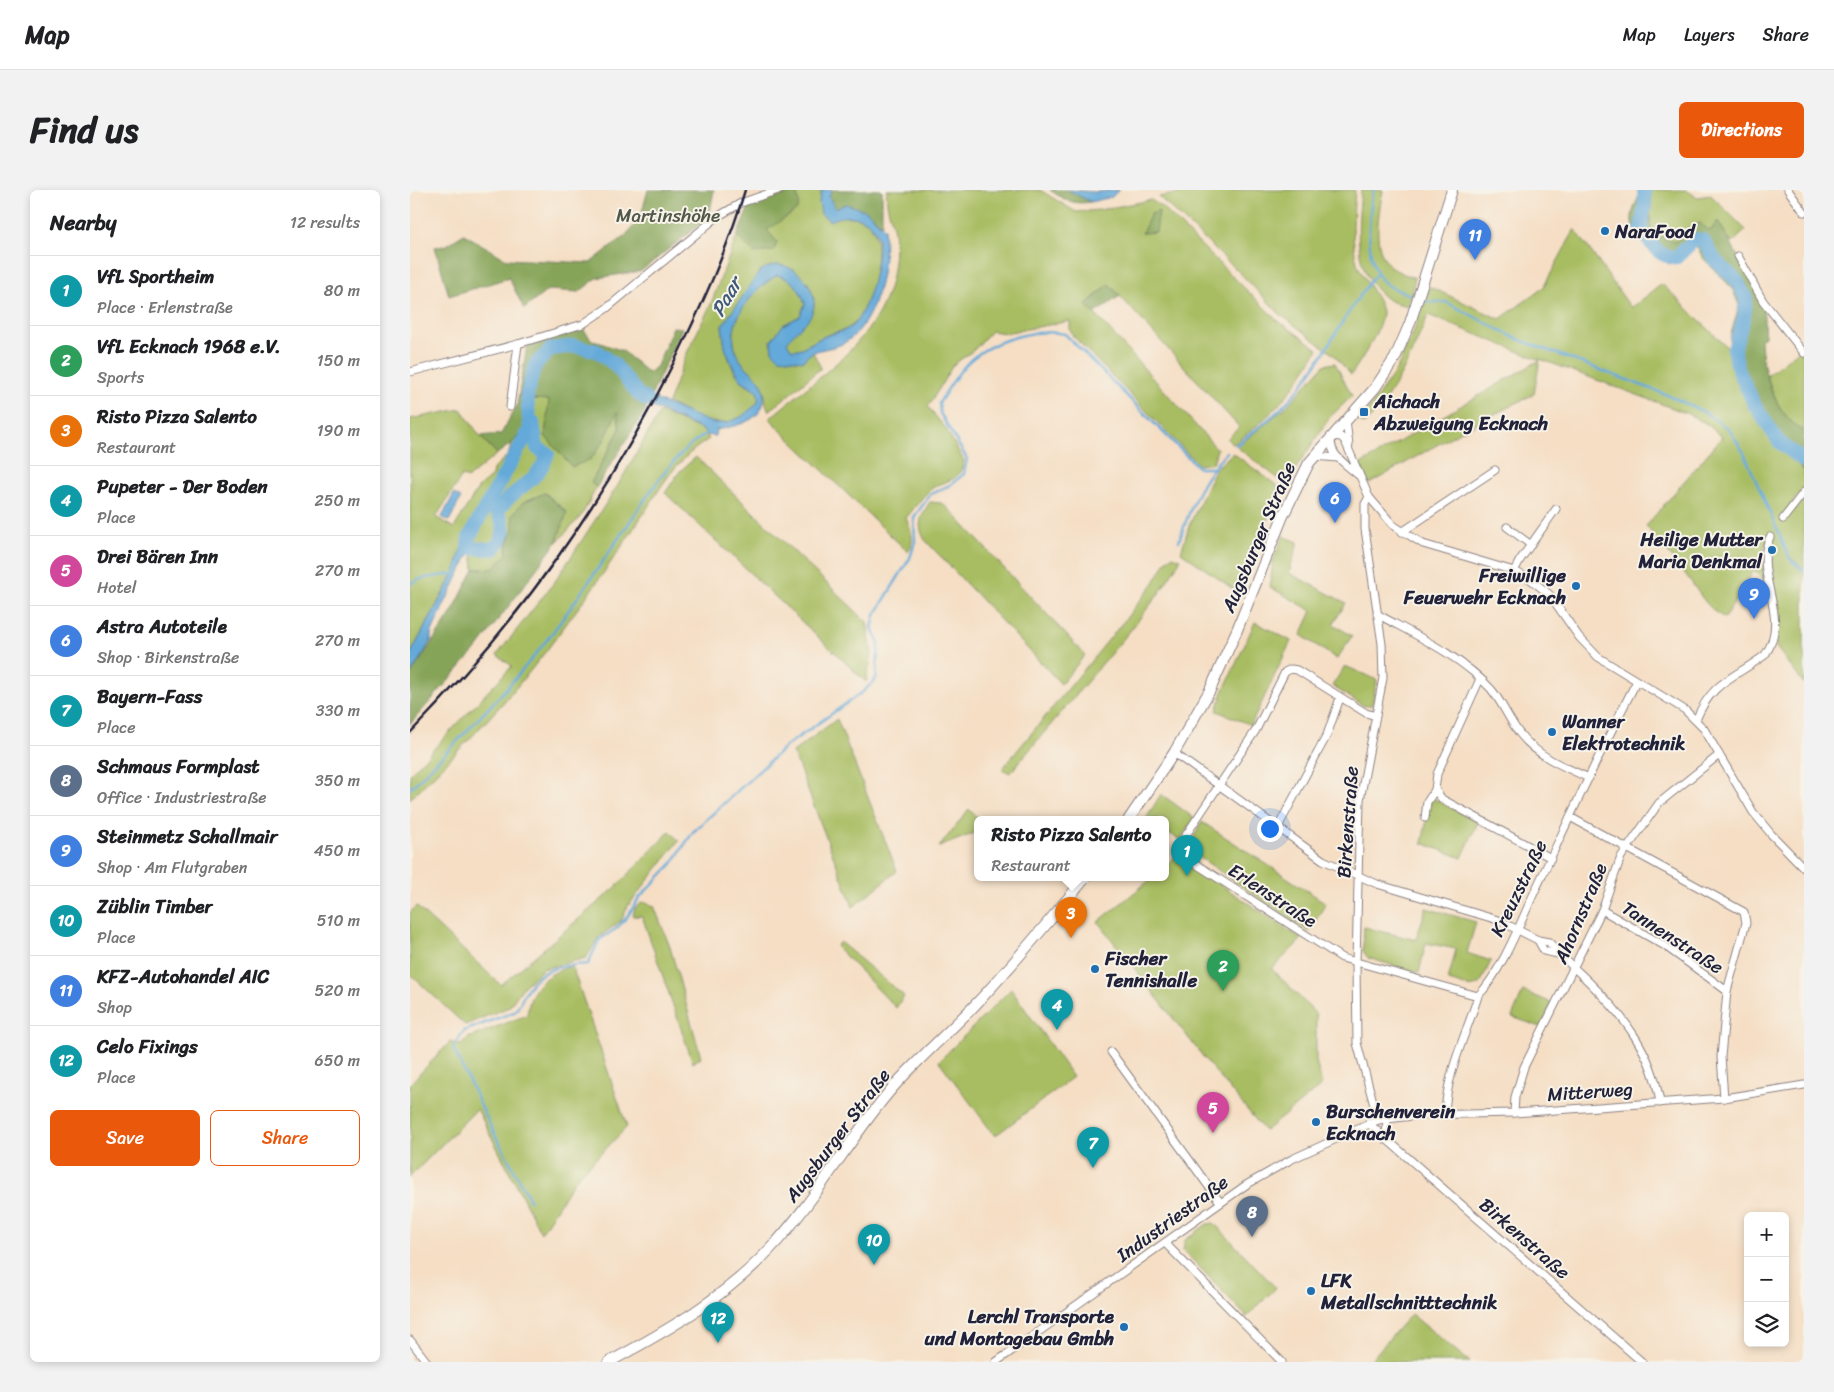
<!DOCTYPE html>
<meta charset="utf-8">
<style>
body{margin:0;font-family:Sriracha,sans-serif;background:#f2f2f2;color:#202124}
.controls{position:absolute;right:15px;bottom:15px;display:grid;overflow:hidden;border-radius:8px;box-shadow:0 2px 8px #0003}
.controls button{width:45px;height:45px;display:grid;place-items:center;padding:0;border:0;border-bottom:1px solid #e0e0e0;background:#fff;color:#202124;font:25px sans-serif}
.you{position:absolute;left:859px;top:638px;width:18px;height:18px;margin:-12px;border:4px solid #fff;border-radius:50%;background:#1a73e8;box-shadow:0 0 0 8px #1a73e833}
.badge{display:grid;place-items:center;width:32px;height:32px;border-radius:50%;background:#ea580c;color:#fff;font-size:16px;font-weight:700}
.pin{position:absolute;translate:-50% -41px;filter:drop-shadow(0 1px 2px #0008)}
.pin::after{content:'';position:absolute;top:26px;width:18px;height:15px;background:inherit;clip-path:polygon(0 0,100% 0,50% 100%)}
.popup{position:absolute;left:564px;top:626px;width:195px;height:65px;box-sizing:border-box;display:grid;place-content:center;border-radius:8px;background:#fff;filter:drop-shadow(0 1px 4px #0005);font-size:16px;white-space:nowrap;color:#757577}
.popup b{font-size:19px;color:#202124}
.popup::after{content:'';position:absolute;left:50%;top:100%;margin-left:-10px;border:10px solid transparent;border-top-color:#fff}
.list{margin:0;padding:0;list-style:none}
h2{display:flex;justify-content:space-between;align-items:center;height:65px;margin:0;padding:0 20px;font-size:21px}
h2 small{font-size:16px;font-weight:400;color:#757577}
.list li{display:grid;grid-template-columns:32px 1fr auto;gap:15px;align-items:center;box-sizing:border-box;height:70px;padding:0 20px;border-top:1px solid #e0e0e0}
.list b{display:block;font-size:19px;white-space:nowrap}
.list p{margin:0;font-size:16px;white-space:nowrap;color:#757577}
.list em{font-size:16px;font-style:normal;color:#757577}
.actions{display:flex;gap:10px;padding:15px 20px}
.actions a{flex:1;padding:11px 0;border:1px solid #ea580c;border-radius:8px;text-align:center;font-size:18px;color:#ea580c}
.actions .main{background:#ea580c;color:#fff}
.icon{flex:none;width:28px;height:28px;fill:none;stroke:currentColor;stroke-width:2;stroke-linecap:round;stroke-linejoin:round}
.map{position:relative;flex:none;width:1394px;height:1172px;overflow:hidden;border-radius:8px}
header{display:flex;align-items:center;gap:30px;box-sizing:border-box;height:70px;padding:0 25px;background:#fff;border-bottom:1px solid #e0e0e0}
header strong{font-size:24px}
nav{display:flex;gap:28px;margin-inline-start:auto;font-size:18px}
.intro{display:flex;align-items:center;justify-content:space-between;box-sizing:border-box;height:120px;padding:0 30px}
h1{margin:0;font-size:35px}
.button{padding:12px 22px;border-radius:8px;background:#ea580c;color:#fff;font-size:18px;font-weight:700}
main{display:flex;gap:30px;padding:0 30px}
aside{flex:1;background:#fff;border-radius:8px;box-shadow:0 2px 8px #0003}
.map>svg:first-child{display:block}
</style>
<header>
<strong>Map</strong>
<nav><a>Map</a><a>Layers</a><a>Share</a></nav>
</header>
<div class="intro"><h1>Find us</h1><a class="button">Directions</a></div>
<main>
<aside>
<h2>Nearby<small>12 results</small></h2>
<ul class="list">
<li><span class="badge" style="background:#0f9aa8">1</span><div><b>VfL Sportheim</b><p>Place · Erlenstraße</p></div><em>80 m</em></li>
<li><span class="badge" style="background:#2e9e5b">2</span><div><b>VfL Ecknach 1968 e.V.</b><p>Sports</p></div><em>150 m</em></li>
<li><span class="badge" style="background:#e8710a">3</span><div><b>Risto Pizza Salento</b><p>Restaurant</p></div><em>190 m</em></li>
<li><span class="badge" style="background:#0f9aa8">4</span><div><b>Pupeter - Der Boden</b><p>Place</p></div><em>250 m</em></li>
<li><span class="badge" style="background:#d1479c">5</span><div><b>Drei Bären Inn</b><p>Hotel</p></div><em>270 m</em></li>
<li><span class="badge" style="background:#3f7fe0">6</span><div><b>Astra Autoteile</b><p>Shop · Birkenstraße</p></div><em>270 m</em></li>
<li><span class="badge" style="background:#0f9aa8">7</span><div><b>Bayern-Fass</b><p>Place</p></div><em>330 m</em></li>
<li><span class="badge" style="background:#5c6f8a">8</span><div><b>Schmaus Formplast</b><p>Office · Industriestraße</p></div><em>350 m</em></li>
<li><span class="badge" style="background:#3f7fe0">9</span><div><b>Steinmetz Schallmair</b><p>Shop · Am Flutgraben</p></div><em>450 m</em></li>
<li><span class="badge" style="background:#0f9aa8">10</span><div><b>Züblin Timber</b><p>Place</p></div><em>510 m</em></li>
<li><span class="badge" style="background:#3f7fe0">11</span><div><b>KFZ-Autohandel AIC</b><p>Shop</p></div><em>520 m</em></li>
<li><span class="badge" style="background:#0f9aa8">12</span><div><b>Celo Fixings</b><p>Place</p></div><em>650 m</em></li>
</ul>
<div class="actions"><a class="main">Save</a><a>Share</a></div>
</aside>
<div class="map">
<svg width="1394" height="1172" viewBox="0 0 1394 1172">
<rect width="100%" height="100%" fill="#f7f3e8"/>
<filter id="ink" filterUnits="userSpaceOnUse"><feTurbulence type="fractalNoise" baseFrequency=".02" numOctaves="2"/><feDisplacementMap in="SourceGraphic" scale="10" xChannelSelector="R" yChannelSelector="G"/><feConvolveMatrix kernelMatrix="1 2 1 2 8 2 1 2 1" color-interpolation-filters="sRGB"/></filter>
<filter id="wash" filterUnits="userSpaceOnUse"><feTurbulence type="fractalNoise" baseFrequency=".0096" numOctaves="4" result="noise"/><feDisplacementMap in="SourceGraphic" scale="20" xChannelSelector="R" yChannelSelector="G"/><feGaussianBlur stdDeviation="1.12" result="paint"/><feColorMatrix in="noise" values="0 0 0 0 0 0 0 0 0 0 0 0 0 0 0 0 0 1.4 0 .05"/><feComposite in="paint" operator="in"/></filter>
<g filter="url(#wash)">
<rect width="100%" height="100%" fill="#f5dec4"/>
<!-- green -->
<g fill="#a8bd62" stroke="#65704e">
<path d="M388,0H412L409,12C416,16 424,22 432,25C441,27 451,27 458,33C478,49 460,117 445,133C436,142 427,141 417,145C404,150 396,159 382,160L377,153C389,128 415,131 398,93L351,80L312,136C314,154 318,175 331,190C336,196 346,197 348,205C350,212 345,217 340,221C310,245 287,227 258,213L277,163L300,116L327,46L344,63C348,56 351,45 357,39C373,24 394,29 386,1Z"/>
<path d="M477,0H630L666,22L689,20L741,10L752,17L867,130L908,159C882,203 865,223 824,254L817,249L829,237L699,94L676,114L807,259L803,273L789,275L663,146L660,140V131L595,143L581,141L565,159L543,175L518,217L536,239L554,271C549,295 534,288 520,300C511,308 504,319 496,328C500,338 506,352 498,362L367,237L360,228C408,186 475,148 483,79C485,65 486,50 483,37C480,24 475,13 477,0Z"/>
<path d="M787,0H945C943,24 941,49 947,73C952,88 973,112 972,124C970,142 951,170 941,185L923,164L871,125L827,80L749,7Z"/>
<path d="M951,0H973C969,22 961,58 980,76C987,82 997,85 1005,88L998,116C991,114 981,113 976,108C941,81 948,38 951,0Z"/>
<path d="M1240,0H1276L1287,7L1301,5L1336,40L1322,53L1308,32L1300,41L1278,38L1265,52C1227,40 1245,29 1240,0Z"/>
<path d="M1165,39L1221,118L1252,94L1319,159L1343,217L1368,253L1394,281V297L1377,320L1387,318L1394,309V379L1382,369L1378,368L1394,383V494L1366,457L1367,429L1360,388L1364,364L1357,349L1352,367L1355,391L1344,380L1315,428C1295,418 1289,401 1276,385C1263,368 1249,352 1236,336L1312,247L1297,234L1276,223L1130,169L1124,204L1046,244L959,294L949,275L1130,170L1018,125C1002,164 985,205 954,234L950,231L985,182L1002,146L1020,97L1090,129L1133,98Z"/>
<path d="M367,85C384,90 389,97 395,114L390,126L373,135L361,151L362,161L396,166L403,162L411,178L359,221C353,212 357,202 351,193C345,185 336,179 330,170C310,137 340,102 367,85Z"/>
<path d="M1389,160L1394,167V241C1372,229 1364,208 1357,185Z"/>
<polygon points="925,173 942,206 920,227 877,292 874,293 827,257 877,216 914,175"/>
<polygon points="123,209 140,210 135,246 194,251 207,221 210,239 181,293 186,298 172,325 146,353 157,322 135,303 113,312 97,354 97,364 82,379 64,379 61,351 0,465 0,229 51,219 70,246 87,264 58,288 52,286 26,327 44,338 69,297 82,286 83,279 98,265 102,253 114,239 115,223"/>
<path d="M250,222L293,240L299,249C260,274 251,299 226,335C203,370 179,404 154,437C109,500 55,555 0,609V584L102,476L87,465L146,390L208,295Z"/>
<polygon points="823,263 870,298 832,395 827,399 823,399 771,362 779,336 806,278"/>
<polygon points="286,267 457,432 462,464 456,492 255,303 270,281"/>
<path d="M520,312L531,313L537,317L675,465L651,494L515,350C506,335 511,326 520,312Z"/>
<polygon points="873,346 888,352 879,383 936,413 923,434 942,446 927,469 891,445 902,421 860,397 863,371"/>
<polygon points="763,366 771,369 750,402 720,441 600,583 592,579 714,431 743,394 757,370"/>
<polygon points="845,432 881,451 841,535 807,521 812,504"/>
<polygon points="935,476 967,490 962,515 954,516 922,496"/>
<polygon points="427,529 487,681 443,717 383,562"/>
<polygon points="751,604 784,628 770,650 759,643 755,648 755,629 736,629"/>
<polygon points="1024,609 1068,632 1052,668 1012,653 1021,610"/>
<polygon points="559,619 568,629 567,642 529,657"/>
<polygon points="792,632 916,713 899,742 779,660 779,656"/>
<polygon points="260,641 269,651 218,716 211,731 189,747 176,768 133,779 114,796 99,817 55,835 0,784 0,722 6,716 91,795 205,698"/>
<polygon points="766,665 892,749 862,779 906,824 906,871 912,895 855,941 798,873 688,732 741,689 740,687 755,687 755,674 758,675"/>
<polygon points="233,712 244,716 260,757 291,867 283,873 232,726 223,726 225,718"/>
<polygon points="1016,718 1066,732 1057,763 1081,771 1070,794 1061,797 1038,791 1046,759 1016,753 1009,783 958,768 953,761 954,737 1006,750"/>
<polygon points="430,752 494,806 486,818 426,756"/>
<path d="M162,776L217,937L164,991L131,1043L67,919L0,987V894L40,852L51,855L58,848L117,825C120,797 136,783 162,776Z"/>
<polygon points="601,799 663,887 585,946 529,871"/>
<polygon points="1113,801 1142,813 1131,837 1102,827"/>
<polygon points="804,1033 866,1098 837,1127 773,1060 775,1050 797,1034"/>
<polygon points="1001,1124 1060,1172 959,1172"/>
</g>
<!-- forest -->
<g fill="#86a458" stroke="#54634a">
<polygon points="238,0 304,0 299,27 231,81 187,88 169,102 138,100 114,119 99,88 39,106 25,57 35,56 54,44 96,69 180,73 215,46 230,29"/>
<polygon points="422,0 472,0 472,35 457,21 425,19 419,6"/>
<path d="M640,0H658L681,12C663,15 654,10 640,0Z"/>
<path d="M1229,0H1240C1245,29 1227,40 1265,52L1278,38L1290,33L1300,41L1308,31L1353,111L1355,146L1351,149C1352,182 1364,224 1394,241V281C1365,250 1346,224 1329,186C1325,177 1319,166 1319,156C1320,142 1326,130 1329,115L1322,98L1292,67L1288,57L1282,58L1272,70L1259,74C1247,64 1219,45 1222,26C1223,18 1227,11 1230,4Z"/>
<polygon points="386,1 389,13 387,20 357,40 367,52 364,61 344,63 327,46 339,17"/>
<polygon points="749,21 746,42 732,43 741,24"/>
<polygon points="699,94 710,106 684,124 676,115"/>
<polygon points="263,137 272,138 233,224 186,298 181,293 210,239 207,222 194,251 181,269 162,277 135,246 139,210 123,209 115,223 114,239 102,253 87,264 70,246 91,244 107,215 117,157 173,139 182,150 213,161 238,183 247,176"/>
<path d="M135,303L157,323L146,353L68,457L0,534V485L43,421L64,379H82L97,364C97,348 106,342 102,325L113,312Z"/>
</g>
<!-- water -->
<g fill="#63a9d9" stroke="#42668a">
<path d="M412,0H422L419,6L425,19L436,14L457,21L474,38C478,73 467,139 430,155C417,160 402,158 393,171L369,168L362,161L361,151L373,135L390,126L395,114C389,97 384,90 367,85C340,102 309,139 331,171C337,179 347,186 352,194C353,197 354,202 354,205C356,231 326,236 306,240L305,246L296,245L293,240L229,211L220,199L225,196L238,206L302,233H316L331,227L347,214L349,207L346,200L331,190L322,175L315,158L312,136L351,80C356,78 364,74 370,75C389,77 409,101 403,120C399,135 383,140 377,153L382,160C395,159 402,152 413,147C424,142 435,143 444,134C458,120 472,65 467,46C461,25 435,23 420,31L411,24L409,12Z"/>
<polygon points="658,0 686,2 709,0 702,7 681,12"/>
<polygon points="44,304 51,308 39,331 32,327"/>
<polygon points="57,338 67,341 61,351 61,360 34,415 21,444 21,451 0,485 0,465 45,381"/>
</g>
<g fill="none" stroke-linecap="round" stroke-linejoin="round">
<!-- stream -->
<g stroke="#63a9d9" stroke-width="2.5">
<path d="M963,0C959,27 953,74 976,94C984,100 996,103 1005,106"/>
<polyline points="1010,109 1018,112 1036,112 1105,148 1260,206 1294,222 1319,239 1334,263 1380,369 1394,381"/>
<path d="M826,255C849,237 873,220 891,196C919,160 937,118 967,83"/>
<path d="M769,351C781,316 791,289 817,262"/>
<polyline points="0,394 10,389 47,383"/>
<path d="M0,599C47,551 95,504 136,451C167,411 194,369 223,327C244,296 265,263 297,243"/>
<path d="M120,1010L82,939L43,858L54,841L104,822C111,815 112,806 118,798C131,777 155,775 178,774L189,750L207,738L217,727L229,708L261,675L283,642L376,556L454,501L466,489L469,453L462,438L465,425L500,368L505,352L504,327L521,304L540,295L554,284L557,269L530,223L529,213C539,198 550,178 564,167C587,149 627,138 655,144L789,278H802"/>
</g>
<!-- river -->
<g stroke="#63a9d9" stroke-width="14">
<path d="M1234,0L1235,14L1231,39C1241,52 1248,69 1267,67L1285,49L1293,50L1305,70L1327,91L1336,109L1334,127L1324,159L1328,179L1344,214L1369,252L1394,271"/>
<polyline points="58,356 59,348 70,327 120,239 117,205 125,175 141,159 165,156 187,161 205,175 228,204 237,210"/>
<path d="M58,358L84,359C96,345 96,337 87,322C104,296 126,296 138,264L127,258L123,232"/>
</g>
</g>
</g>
<g filter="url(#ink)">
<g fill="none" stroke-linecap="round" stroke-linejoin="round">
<defs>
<g id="minor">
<polyline points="1378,0 1394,22"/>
<polyline points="1328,66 1353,111 1394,163"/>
<polyline points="0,182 108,154 173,134 197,118 307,27 331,13 368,0"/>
<polyline points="100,217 108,154"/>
<polyline points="936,230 939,255"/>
<polyline points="904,266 928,268"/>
<path d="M948,285C936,274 917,264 922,246L931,247L935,251L959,307L983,335L1013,354L1104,381L1120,389L1139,404L1169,447L1188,467L1275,520L1294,539L1343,622L1361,644L1394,678"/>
<polyline points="959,307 955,314 955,339 972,454 973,488 950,610 946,773 947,853 968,930"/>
<polyline points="1373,329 1394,302"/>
<polyline points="1097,337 1121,355"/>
<polyline points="992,342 1085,280"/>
<polyline points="1104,381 1110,370 1146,319"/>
<path d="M967,424C1005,445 1051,466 1081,499C1092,512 1099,530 1110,544C1127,566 1154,577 1179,588"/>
<polyline points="1070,489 1027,584 1025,600 1032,609 1141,668"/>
<polyline points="966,526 956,523 887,480 881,479 875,482 846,540 772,651 771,659 775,667 932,768 1068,806"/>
<path d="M1286,530C1302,491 1323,489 1355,465C1382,426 1342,385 1360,347"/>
<path d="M764,563L913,670L967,694L1088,730L1128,750L1139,752C1151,767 1166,779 1180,793C1214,826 1243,864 1250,913"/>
<polyline points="1160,627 1334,722 1336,733 1317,801 1311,867 1314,908"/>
<polyline points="1015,628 1017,612 1025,600"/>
<polyline points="868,637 917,545 930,508"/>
<polyline points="1192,720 1255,756 1317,801"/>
<polyline points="1128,750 1134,761 1148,764"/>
<polyline points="701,862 810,1012"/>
<polyline points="1104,923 1105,907 1114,877 1192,720 1211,667 1249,613 1309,565"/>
<path d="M1035,925C1036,884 1056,845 1068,806C1091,782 1110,734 1124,703C1158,632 1190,560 1227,491"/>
<polyline points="958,933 1232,1172"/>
<polyline points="976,950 977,928"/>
<polyline points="755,1053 872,1172"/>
<polyline points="0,1150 17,1172"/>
<polyline points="586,1172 836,995 882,969 968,930 1011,925 1104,923 1314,908 1394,895"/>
</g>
<g id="secondary">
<polyline points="719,629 764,563 800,500 827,440 873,326 899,273 965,198 985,168 1000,133 1042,0"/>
<path d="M199,1172C257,1141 314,1108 359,1060C407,1010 439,947 485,895C510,867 539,842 565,815C604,774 640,730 676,687"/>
</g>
</defs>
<!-- minor casing -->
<use href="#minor" stroke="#8c8080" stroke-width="9"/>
<!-- secondary casing -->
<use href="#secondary" stroke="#8c8080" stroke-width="12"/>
<!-- minor -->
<use href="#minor" stroke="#fff" stroke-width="7"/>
<!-- secondary -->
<use href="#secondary" stroke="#fff" stroke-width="10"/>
<!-- rail -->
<path stroke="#22223b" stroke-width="2.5" d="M0,543C112,428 195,311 266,168C293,113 318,58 335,0"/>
</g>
</g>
<!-- markers -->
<g fill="#1f6fb2" stroke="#f7f3e8" stroke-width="2">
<circle cx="1195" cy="41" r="5"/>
<rect x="949" y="217" width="10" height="10" rx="2.5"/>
<circle cx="1362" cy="360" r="5"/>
<circle cx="1166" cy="396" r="5"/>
<circle cx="1142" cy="542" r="5"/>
<circle cx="685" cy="779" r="5"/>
<circle cx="906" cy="932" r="5"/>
<circle cx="901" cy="1101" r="5"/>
<circle cx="714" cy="1137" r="5"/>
</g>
<g text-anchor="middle" stroke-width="4" stroke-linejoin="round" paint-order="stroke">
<!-- park labels -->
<g font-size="19" fill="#515849" stroke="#f7f3e8">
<text x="258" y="32">Martinshöhe</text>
</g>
<!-- poi labels -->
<g font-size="19" font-weight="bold" fill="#22223b" stroke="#f7f3e8" text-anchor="start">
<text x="1205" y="48">NaraFood</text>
<text x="964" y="218">Aichach<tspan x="964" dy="22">Abzweigung Ecknach</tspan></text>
<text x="1352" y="356" text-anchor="end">Heilige Mutter<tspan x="1352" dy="22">Maria Denkmal</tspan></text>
<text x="1156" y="392" text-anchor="end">Freiwillige<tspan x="1156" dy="22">Feuerwehr Ecknach</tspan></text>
<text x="1152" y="538">Wanner<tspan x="1152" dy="22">Elektrotechnik</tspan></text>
<text x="695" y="775">Fischer<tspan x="695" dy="22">Tennishalle</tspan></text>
<text x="916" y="928">Burschenverein<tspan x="916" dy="22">Ecknach</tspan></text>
<text x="911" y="1097">LFK<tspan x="911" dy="22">Metallschnitttechnik</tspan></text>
<text x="704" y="1133" text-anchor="end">Lerchl Transporte<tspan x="704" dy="22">und Montagebau Gmbh</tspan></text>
</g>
<!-- street labels -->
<g font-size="19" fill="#22223b" stroke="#f7f3e8">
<text transform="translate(848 347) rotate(-67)" y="7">Augsburger Straße</text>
<text transform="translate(937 632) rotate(-86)" y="7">Birkenstraße</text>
<text transform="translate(1108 698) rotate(-64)" y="7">Kreuzstraße</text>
<text transform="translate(863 705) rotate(33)" y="7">Erlenstraße</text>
<text transform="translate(1170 723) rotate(-67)" y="7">Ahornstraße</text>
<text transform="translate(1263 747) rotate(33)" y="7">Tannenstraße</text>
<text transform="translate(1180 901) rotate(-4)" y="7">Mitterweg</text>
<text transform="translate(427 945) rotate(-53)" y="7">Augsburger Straße</text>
<text transform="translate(762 1028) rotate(-36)" y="7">Industriestraße</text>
<text transform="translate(1115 1048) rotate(41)" y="7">Birkenstraße</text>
</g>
<!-- water labels -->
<g font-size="20" font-style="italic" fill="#3c587a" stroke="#f7f3e8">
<text transform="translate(316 107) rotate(-60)" y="7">Paar</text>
</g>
</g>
</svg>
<div class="controls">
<button>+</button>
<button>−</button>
<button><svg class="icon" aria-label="layers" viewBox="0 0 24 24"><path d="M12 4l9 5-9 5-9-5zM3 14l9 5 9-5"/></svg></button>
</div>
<div class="you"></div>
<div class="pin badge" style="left:777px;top:686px;background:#0f9aa8">1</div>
<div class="pin badge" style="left:813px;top:801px;background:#2e9e5b">2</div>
<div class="pin badge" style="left:661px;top:748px;background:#e8710a">3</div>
<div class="popup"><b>Risto Pizza Salento</b>Restaurant</div>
<div class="pin badge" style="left:647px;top:840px;background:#0f9aa8">4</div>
<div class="pin badge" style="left:803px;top:943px;background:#d1479c">5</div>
<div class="pin badge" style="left:925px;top:333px;background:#3f7fe0">6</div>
<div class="pin badge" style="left:683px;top:978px;background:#0f9aa8">7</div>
<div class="pin badge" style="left:842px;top:1047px;background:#5c6f8a">8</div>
<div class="pin badge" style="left:1344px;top:429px;background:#3f7fe0">9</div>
<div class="pin badge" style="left:464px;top:1075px;background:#0f9aa8">10</div>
<div class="pin badge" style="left:1065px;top:70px;background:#3f7fe0">11</div>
<div class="pin badge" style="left:308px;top:1153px;background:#0f9aa8">12</div>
</div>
</main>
